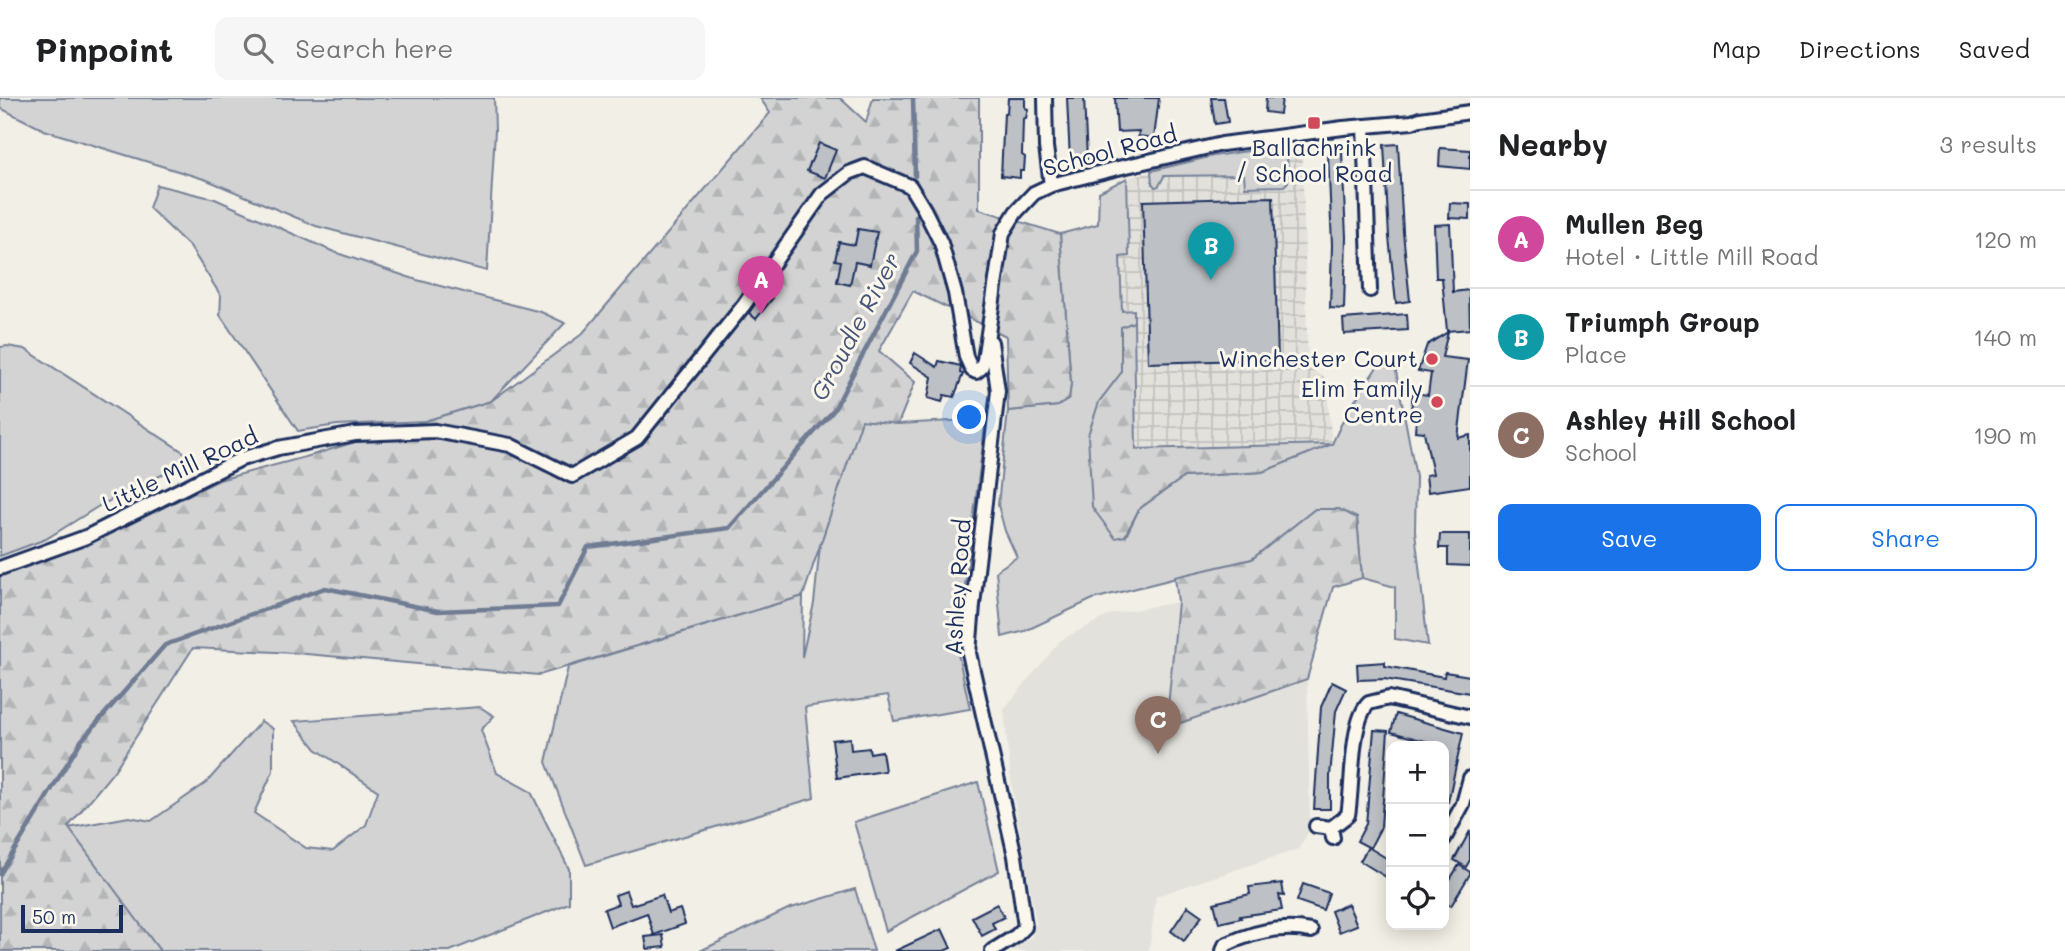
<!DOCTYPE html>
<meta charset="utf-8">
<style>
body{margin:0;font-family:Mali,sans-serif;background:#f6f6f6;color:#202124}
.controls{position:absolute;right:21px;bottom:21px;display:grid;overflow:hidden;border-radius:14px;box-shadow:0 4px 18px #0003}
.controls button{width:63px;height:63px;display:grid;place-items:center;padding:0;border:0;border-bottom:2px solid #e0e0e0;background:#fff;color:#202124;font:35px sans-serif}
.scale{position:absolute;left:21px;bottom:18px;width:102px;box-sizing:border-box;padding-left:7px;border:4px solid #1b2f5e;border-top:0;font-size:19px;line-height:24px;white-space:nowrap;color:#1b2f5e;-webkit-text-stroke:5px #fbf7ec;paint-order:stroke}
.you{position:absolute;left:970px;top:320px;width:24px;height:24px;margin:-18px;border:5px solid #fff;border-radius:50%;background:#1a73e8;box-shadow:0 0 0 10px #1a73e833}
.badge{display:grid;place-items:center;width:46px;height:46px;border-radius:50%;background:#1a73e8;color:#fff;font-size:23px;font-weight:700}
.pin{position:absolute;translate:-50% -58px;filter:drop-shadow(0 2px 4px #0008)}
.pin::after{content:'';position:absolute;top:37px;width:24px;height:21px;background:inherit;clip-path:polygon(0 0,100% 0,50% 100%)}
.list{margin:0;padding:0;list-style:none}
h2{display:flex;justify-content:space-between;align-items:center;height:91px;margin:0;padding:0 28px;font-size:30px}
h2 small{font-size:23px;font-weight:400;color:#757577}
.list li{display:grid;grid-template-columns:46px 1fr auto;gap:21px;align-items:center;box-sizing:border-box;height:98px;padding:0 28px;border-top:2px solid #e0e0e0}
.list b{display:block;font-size:26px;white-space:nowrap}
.list p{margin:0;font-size:23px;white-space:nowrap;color:#757577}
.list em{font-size:23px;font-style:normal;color:#757577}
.actions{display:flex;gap:14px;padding:21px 28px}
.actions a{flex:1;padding:16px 0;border:2px solid #1a73e8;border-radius:14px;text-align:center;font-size:24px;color:#1a73e8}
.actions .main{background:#1a73e8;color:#fff}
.icon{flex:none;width:38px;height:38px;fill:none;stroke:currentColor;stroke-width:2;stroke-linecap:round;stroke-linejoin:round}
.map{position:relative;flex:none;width:1470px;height:853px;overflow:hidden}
header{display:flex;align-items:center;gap:42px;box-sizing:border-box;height:98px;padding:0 35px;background:#fff;border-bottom:2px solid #e0e0e0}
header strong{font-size:33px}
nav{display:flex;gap:38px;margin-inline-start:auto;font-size:24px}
.search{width:490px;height:63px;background:#f6f6f6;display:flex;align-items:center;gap:18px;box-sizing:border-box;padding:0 24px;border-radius:14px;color:#757577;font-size:26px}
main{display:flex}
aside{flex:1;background:#fff}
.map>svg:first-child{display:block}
</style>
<header>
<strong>Pinpoint</strong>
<div class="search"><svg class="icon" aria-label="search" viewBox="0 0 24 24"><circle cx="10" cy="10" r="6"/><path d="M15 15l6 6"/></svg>Search here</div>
<nav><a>Map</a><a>Directions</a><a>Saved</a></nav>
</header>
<main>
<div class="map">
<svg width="1470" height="853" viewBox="0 0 1470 853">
<defs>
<pattern id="industrial-grid" width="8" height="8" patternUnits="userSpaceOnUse" patternTransform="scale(1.75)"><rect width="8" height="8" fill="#e2e1dc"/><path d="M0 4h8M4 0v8" fill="none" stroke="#c1c1bf"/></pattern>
<pattern id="forest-firs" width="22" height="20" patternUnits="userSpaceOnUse" patternTransform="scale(1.75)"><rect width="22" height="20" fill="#d2d3d2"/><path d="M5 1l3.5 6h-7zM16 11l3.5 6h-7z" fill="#b4b5b7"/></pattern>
</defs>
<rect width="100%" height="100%" fill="#f2efe6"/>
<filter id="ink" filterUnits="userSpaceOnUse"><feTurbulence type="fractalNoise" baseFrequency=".0143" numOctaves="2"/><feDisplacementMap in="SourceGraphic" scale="14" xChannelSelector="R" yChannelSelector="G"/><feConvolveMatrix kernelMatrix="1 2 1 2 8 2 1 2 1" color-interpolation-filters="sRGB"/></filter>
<g filter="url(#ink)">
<!-- built -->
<polygon fill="#e2e1dc" points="1178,504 1166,629 1307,581 1310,730 1299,751 1156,798 1149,853 997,853 1011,844 1023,844 1032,839 1036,824 1011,683 1004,611 1061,542 1111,516"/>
<!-- industrial -->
<polygon fill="url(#industrial-grid)" points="1302,45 1308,270 1326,280 1332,346 1136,351 1134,213 1122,213 1120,159 1129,158 1127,80 1213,58"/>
<!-- green -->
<g fill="#d2d3d2" stroke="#768198" stroke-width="2">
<polygon points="0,0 494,0 495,32 487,173 316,128 207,82 44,32 0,10"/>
<polygon points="1283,48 1287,52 1288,84 1284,88 1245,89 1244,77 1164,78 1159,88 1155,89 1152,85 1151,73 1213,58"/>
<polygon points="1127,80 1129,158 1120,159 1122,213 1134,212 1134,224 1121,230 1121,275 1099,304 1126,438 1139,411 1184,379 1262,374 1332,346 1345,318 1377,269 1395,268 1416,379 1415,433 1428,547 1395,541 1395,489 1362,480 1357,420 1315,411 1252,461 1093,501 1025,533 1002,539 996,473 1017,459 1005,433 998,407 1008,313 1058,308 1069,301 1071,286 1060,136 1098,126 1099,94"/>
<polygon points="157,87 215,101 334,154 417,182 541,214 565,225 491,303 426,323 337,327 298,333 220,217 221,198 190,149 149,110"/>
<polygon points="7,248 25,251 194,361 99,408 46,441 0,458 0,249"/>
<polygon points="862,321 898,326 986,321 957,551 970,611 894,623 888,597 805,609 814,700 586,767 546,664 568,569 803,498 802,559 814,505 820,447"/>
<polygon points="480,609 494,618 481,632 497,675 531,694 569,771 569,805 450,853 160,853 68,730 129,719 151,723 206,685 261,623 273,631 273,673 254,715 306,750 333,753 366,727 378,693 316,651 294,623"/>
<polygon points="978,684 999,773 886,833 854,724"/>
<polygon points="855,791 874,853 700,853 788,811"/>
</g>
<!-- forest -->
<g fill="url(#forest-firs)" stroke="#768198" stroke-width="2">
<polygon points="760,0 840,0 866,24 873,0 979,0 979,111 1060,136 1071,286 1069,301 1058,308 1008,313 1006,238 913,193 879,253 915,284 898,326 862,322 803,498 539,577 295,555 193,550 114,673 68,729 160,853 0,853 0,478 130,426 219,382 309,358 491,303 582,236 770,15"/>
<polygon points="1134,224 1136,351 1332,346 1262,374 1184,379 1139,411 1125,438 1115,440 1092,409 1088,337 1099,304 1121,275 1121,229"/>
<polygon points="1315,411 1339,411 1357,420 1362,480 1333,489 1307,581 1166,630 1178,504 1175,479 1252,461"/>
</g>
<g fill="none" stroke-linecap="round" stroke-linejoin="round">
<!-- stream -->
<g stroke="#707b93" stroke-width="4.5">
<polyline points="913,0 915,78"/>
<polyline points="0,776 81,643 165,547 325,490 438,513 558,508 588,449 729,430 834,312 917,153 916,118"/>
</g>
</g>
<!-- building -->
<g fill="#bdc0c4" stroke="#1b2f5e" stroke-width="2">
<polygon points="1008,0 1025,0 1025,10 1028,11 1026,20 1023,21 1022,57 1025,59 1024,73 1020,73 1020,80 1001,78 1004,15 1007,15"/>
<polygon points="1067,0 1084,0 1087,61 1070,62"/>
<polygon points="1115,0 1159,0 1154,40 1138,38 1139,33 1117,34"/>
<polygon points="1211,0 1224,0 1228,24 1215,26"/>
<polygon points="1266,0 1282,0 1280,16 1265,14"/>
<polygon points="819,45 836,52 825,80 807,73"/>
<polygon points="1398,46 1403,134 1410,203 1396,205 1389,139 1384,47"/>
<polygon points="1440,50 1470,52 1470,71 1439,68"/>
<polygon points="1342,54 1346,139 1344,211 1330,210 1332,147 1328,55"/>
<polygon points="1273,99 1278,261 1148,265 1143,103"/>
<polygon points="1450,105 1470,106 1470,121 1449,120"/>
<polygon points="1450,126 1453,194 1469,192 1470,231 1447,233 1442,180 1436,180 1434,127"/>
<polygon points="858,131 877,134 870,167 855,164 850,187 837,184 841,163 835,162 839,144 855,147"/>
<polygon points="764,193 773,200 756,221 749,215"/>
<polygon points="1407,216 1408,232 1344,236 1343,221"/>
<polygon points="1448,234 1442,259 1468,262 1458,340 1470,337 1470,388 1428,394 1426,377 1433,376 1424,334 1415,333 1417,313 1411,312 1413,295 1428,297 1431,275 1418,273 1427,247"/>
<polygon points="915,255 937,269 939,263 961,268 960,275 963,276 954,299 944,297 942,304 928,300 932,279 910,265"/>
<polygon points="1440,436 1470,436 1470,468 1448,467 1448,450 1439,450"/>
<polygon points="1385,564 1385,568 1444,579 1445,574 1470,578 1470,595 1384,581 1358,582 1357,566"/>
<polygon points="1332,584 1346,591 1336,613 1330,678 1330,711 1314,711 1321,609"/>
<polygon points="1396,616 1463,635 1448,704 1444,703 1444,648 1391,634"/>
<polygon points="1374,632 1388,633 1381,729 1370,750 1357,743 1366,726"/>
<polygon points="850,640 851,652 869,650 870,655 882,653 885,673 837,680 832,642"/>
<polygon points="1470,733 1470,762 1466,769 1454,762"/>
<polygon points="1368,749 1391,763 1391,782 1360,763"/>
<polygon points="1459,767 1470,774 1470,776 1451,808 1444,804 1444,791"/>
<polygon points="1282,785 1284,798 1279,797 1282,812 1240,818 1241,820 1219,825 1214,805 1250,796 1249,789"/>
<polygon points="1303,786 1329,795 1323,812 1297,803"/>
<polygon points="626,793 631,807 662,797 668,815 680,811 685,826 654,837 647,815 610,829 604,811 618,806 615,797"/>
<polygon points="997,806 1004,819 992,825 995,831 982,838 972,819"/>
<polygon points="1348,806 1357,827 1339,834 1331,813"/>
<polygon points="1188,808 1202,818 1184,843 1171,833"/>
<polygon points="942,831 951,850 944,853 895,853"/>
<polygon points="663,837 665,849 647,851 645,839"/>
</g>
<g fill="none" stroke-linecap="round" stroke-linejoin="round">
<defs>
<g id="street">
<polyline points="1045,0 1046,49 1051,87"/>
<polyline points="1364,28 1370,192"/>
<polyline points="991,244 998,293 973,507 969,555 1015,758 1025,829 1016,838 992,853"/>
<polyline points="0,470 86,439 241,361 278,350 355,336 435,333 510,347 572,378 637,340 744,207 822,96 849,75 865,69 910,88 924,111 941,145 955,195 966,259 972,272 976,274 981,270 984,262 1003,135 1016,114 1034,95 1051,87 1118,70 1222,46 1343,30 1412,24 1420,21 1470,14"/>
<polyline points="1316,728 1331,730"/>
<path d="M1333,740L1331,730L1348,717C1353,689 1350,622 1369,605L1389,600L1470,619"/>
<polyline points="1444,741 1463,706 1470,680"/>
<path d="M1223,853L1225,847C1252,834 1281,827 1311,833"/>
</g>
</defs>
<!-- street casing -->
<use href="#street" stroke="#1b2f5e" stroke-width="18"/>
<!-- street -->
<use href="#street" stroke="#fbf7ec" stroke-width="12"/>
</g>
</g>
<!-- markers -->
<g fill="#d1495b" stroke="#fbf7ec" stroke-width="2.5">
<rect x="1307" y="18" width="14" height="14" rx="3.5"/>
<circle cx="1432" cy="261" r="7"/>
<circle cx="1437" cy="304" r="7"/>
</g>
<g text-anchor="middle" stroke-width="6" stroke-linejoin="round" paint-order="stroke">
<!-- poi labels -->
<g font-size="23" fill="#1b2f5e" stroke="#fbf7ec" text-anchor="end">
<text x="1314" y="58" text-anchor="middle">Ballachrink<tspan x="1314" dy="26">/ School Road</tspan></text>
<text x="1418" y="269">Winchester Court</text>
<text x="1423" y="299">Elim Family<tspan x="1423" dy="26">Centre</tspan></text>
</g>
<!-- street labels -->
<g font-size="23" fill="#1b2f5e" stroke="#fbf7ec">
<text transform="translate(1110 53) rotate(-15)" y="8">School Road</text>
<text transform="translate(180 372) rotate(-25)" y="8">Little Mill Road</text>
<text transform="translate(958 489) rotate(-86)" y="8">Ashley Road</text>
</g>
<!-- water labels -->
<g font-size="24" font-style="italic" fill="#465579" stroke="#fbf7ec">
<text transform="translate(856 229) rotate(-62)" y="8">Groudle River</text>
</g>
</g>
</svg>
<div class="controls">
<button>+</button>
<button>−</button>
<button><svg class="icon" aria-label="locate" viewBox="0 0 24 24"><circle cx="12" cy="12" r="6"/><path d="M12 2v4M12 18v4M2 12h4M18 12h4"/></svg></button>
</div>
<div class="scale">50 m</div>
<div class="you"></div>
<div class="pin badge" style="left:761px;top:216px;background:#d1479c">A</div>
<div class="pin badge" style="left:1211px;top:182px;background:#0f9aa8">B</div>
<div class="pin badge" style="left:1158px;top:656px;background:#8d6e63">C</div>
</div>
<aside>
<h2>Nearby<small>3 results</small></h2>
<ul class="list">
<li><span class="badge" style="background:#d1479c">A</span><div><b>Mullen Beg</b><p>Hotel · Little Mill Road</p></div><em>120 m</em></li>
<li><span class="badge" style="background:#0f9aa8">B</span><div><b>Triumph Group</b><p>Place</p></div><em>140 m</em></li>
<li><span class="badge" style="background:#8d6e63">C</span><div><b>Ashley Hill School</b><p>School</p></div><em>190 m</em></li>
</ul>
<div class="actions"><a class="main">Save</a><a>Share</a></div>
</aside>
</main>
